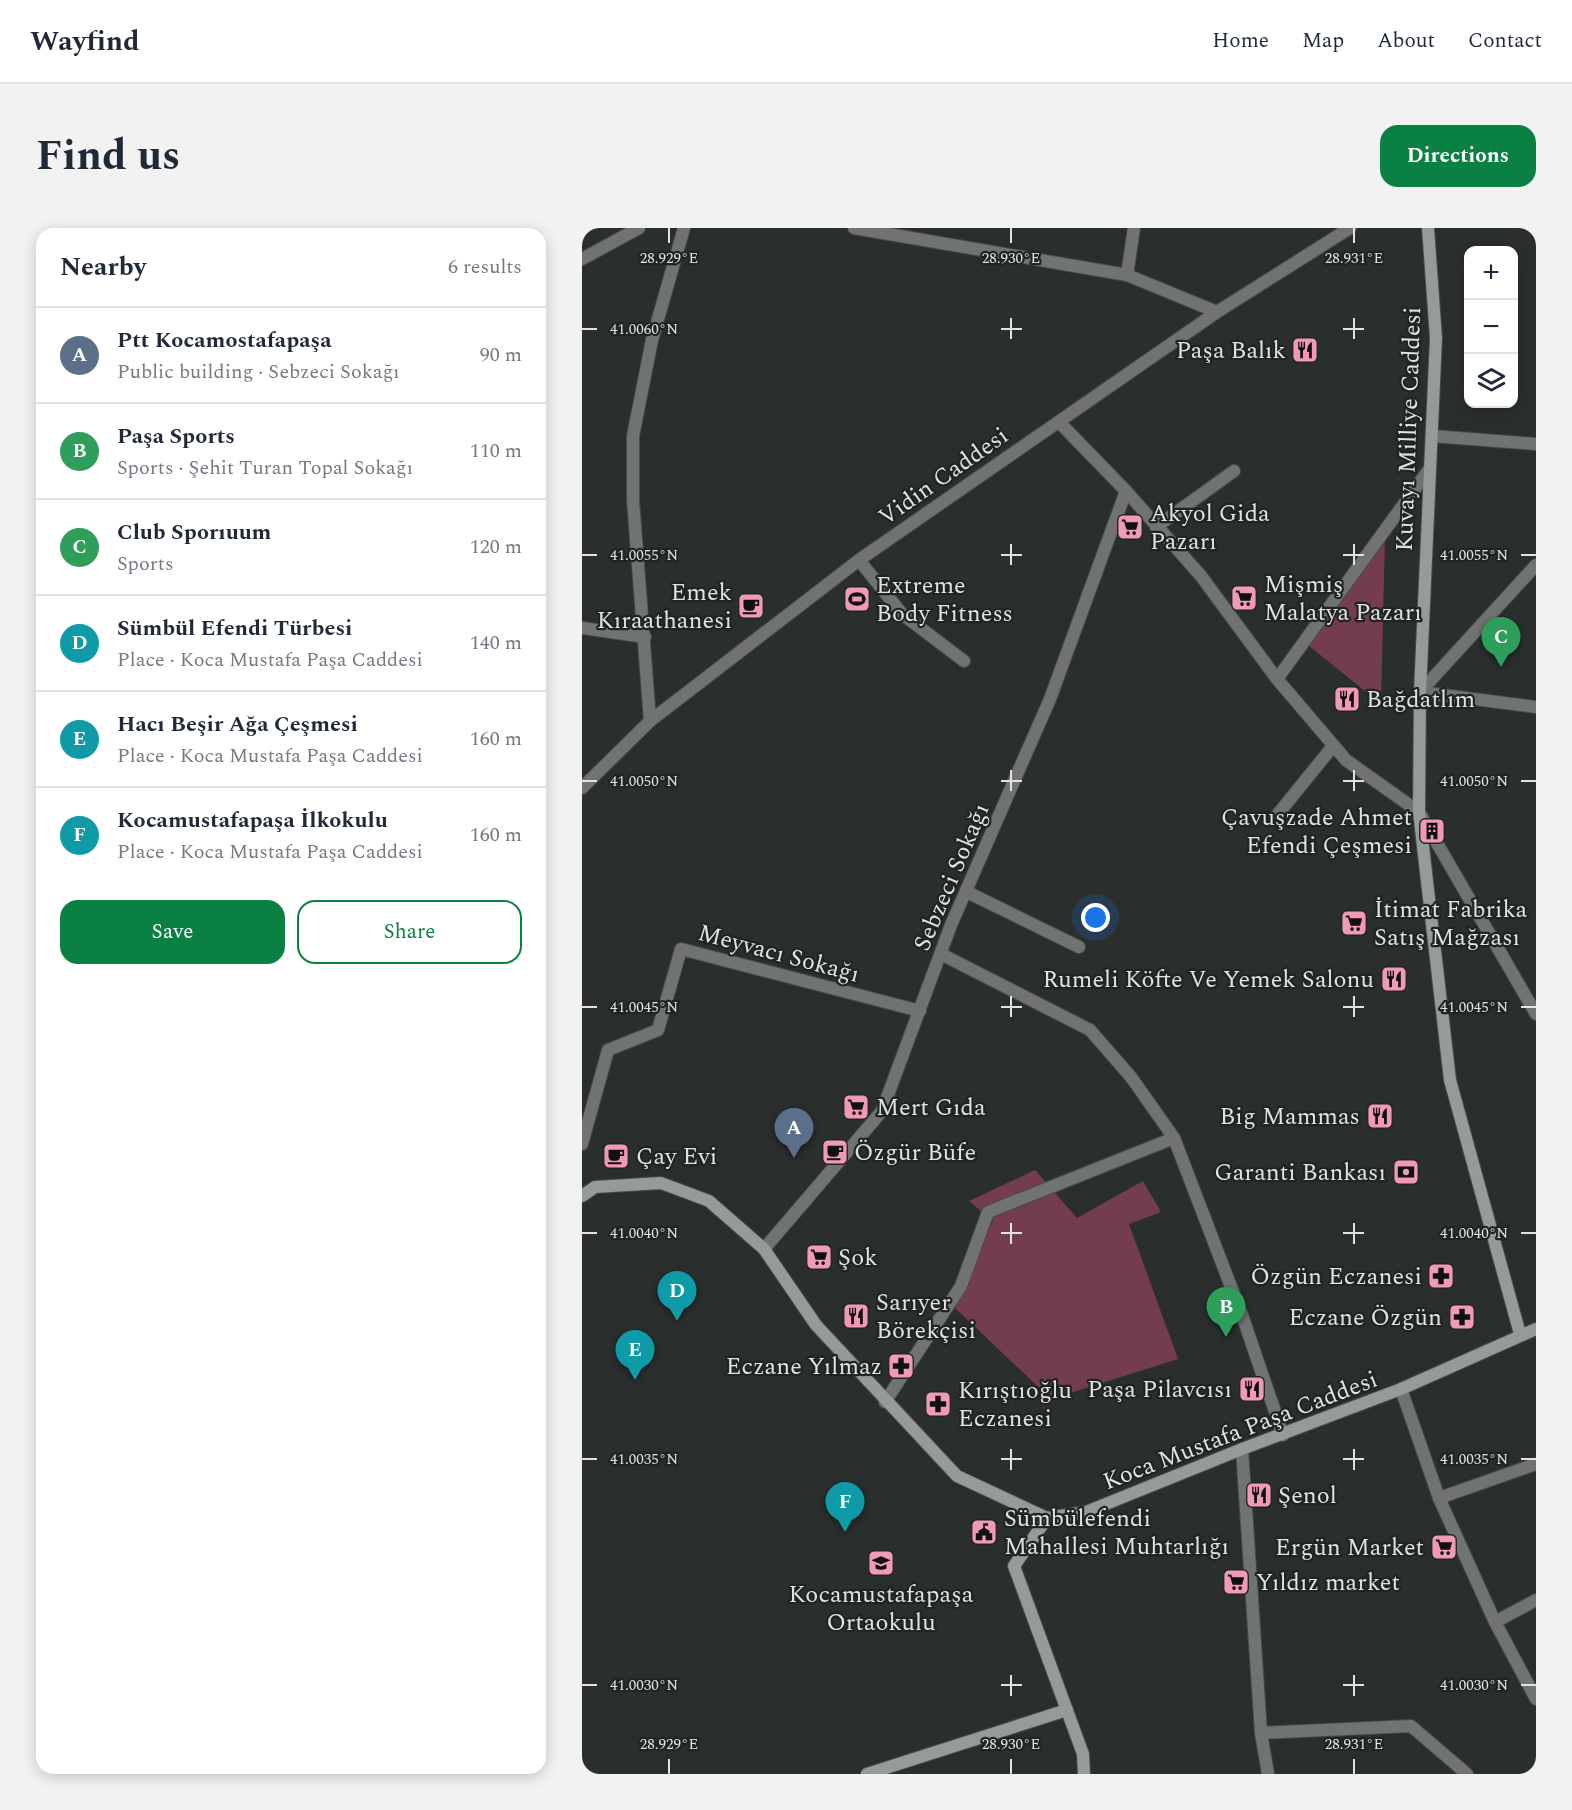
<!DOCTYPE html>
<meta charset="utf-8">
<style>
body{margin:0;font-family:Spectral,serif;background:#f2f2f3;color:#1f2937}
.controls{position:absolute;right:18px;top:18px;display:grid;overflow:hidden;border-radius:12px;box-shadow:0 3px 15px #0003}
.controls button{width:54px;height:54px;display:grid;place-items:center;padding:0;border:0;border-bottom:2px solid #e0e1e3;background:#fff;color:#1f2937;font:30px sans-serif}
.you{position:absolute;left:514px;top:690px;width:21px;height:21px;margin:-15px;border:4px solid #fff;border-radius:50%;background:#1a73e8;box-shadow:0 0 0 9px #1a73e833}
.badge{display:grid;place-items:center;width:39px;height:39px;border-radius:50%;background:#0b8043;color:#fff;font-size:20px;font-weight:700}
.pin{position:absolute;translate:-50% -50px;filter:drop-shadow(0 2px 3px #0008)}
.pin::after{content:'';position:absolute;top:32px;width:21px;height:18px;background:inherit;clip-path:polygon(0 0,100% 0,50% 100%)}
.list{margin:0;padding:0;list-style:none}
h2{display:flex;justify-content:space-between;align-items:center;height:78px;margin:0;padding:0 24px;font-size:26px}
h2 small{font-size:20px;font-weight:400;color:#747a83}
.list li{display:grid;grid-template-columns:39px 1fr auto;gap:18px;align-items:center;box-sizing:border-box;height:96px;padding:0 24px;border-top:2px solid #e0e1e3}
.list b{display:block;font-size:22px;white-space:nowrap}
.list p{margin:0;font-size:20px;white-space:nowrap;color:#747a83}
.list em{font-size:20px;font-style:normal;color:#747a83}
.actions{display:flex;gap:12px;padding:18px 24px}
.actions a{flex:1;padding:14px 0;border:2px solid #0b8043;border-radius:18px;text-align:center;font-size:21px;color:#0b8043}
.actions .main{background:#0b8043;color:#fff}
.icon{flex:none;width:33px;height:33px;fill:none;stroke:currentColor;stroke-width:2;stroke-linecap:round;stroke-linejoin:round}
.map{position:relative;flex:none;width:954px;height:1546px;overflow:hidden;border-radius:18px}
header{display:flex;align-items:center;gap:36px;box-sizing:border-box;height:84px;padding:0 30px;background:#fff;border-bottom:2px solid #e0e1e3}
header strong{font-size:28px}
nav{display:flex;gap:33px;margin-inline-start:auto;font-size:21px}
.intro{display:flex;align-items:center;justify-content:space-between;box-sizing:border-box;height:144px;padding:0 36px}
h1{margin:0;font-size:42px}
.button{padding:15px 27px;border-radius:18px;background:#0b8043;color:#fff;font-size:21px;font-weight:700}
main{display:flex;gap:36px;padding:0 36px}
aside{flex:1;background:#fff;border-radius:18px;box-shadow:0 3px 15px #0003}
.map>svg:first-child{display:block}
</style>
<header>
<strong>Wayfind</strong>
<nav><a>Home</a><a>Map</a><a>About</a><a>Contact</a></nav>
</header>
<div class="intro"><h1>Find us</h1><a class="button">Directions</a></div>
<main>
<aside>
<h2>Nearby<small>6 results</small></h2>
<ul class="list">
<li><span class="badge" style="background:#5c6f8a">A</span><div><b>Ptt Kocamostafapaşa</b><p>Public building · Sebzeci Sokağı</p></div><em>90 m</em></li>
<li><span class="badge" style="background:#2e9e5b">B</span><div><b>Paşa Sports</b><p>Sports · Şehit Turan Topal Sokağı</p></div><em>110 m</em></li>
<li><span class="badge" style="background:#2e9e5b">C</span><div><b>Club Sporıuum</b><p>Sports</p></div><em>120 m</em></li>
<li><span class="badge" style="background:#0f9aa8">D</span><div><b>Sümbül Efendi Türbesi</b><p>Place · Koca Mustafa Paşa Caddesi</p></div><em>140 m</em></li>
<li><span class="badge" style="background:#0f9aa8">E</span><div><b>Hacı Beşir Ağa Çeşmesi</b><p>Place · Koca Mustafa Paşa Caddesi</p></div><em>160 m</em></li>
<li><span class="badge" style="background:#0f9aa8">F</span><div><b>Kocamustafapaşa İlkokulu</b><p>Place · Koca Mustafa Paşa Caddesi</p></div><em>160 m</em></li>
</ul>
<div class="actions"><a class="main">Save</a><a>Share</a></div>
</aside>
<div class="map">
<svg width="954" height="1546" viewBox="0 0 954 1546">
<rect width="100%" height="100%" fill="#2a2f2d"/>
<!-- green -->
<g fill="#743d4f">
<polygon points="803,307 799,476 726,417"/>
<polygon points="453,942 495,990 561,953 579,984 547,996 596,1131 469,1171 371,1078 411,993 387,973"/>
</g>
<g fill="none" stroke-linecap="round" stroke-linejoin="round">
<defs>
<g id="street">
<polyline points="272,0 545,47 635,84"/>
<polyline points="0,31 57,0"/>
<polyline points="545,47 552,0"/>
<polyline points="477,194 544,263 619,348 695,451 764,532 837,584 954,786"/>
<polyline points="850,208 954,216"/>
<polyline points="574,299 652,243"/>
<polyline points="277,332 320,386 382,433"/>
<polyline points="0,400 63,409"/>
<polyline points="695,451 848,240"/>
<polyline points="838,464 954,337"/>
<polyline points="838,464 954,479"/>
<polyline points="68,493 51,272 51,208 70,112 102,0"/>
<polyline points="0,560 68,493 277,332 635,84 768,0"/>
<polyline points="696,586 751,518"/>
<polyline points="385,664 497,719"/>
<polyline points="359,726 508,802 549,849 592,910 661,1090 701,1207"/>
<polyline points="0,916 26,822 76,802 99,721 338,783"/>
<polyline points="182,1021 300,883 369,697 468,471 544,263"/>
<polyline points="819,1161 857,1270 913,1394 954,1471"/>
<polyline points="303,1174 379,1058 406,984 592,910"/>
<polyline points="660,1221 679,1505 686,1546"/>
<polyline points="857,1270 954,1236"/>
<polyline points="913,1394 954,1372"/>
<polyline points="679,1505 829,1498 885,1546"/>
</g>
<g id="secondary">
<polyline points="846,0 854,110 838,464 837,584 868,852 938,1106"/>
<polyline points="0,968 13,959 79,955 127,973 182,1021 234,1097 375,1248 465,1290 504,1284 660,1221 819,1161 954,1101"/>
<polyline points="465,1290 432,1338 501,1526 502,1546"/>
<polyline points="285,1546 485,1482"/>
</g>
</defs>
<!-- street casing -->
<use href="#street" stroke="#474c4a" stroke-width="14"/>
<!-- secondary casing -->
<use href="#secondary" stroke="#474c4a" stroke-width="14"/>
<!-- street -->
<use href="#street" stroke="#707372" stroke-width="12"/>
<!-- secondary -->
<use href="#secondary" stroke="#969a98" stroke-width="12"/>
</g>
<!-- ticks -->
<path fill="none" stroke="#e0e3e2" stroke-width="2" d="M87,0V15M429,0V15M772,0V15M429,90V111M772,90V111M0,101H15M419,101H440M761,101H782M429,316V337M772,316V337M0,327H15M419,327H440M761,327H782M939,327H954M429,542V563M772,542V563M0,553H15M419,553H440M761,553H782M939,553H954M429,768V789M772,768V789M0,779H15M419,779H440M761,779H782M939,779H954M429,995V1016M772,995V1016M0,1005H15M419,1005H440M761,1005H782M939,1005H954M429,1221V1242M772,1221V1242M0,1231H15M419,1231H440M761,1231H782M939,1231H954M429,1447V1468M772,1447V1468M0,1457H15M419,1457H440M761,1457H782M939,1457H954M87,1531V1546M429,1531V1546M772,1531V1546"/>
<!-- icons -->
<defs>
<symbol id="restaurant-square" viewBox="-11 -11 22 22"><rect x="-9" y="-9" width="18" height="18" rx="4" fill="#f09ab4" stroke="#202523"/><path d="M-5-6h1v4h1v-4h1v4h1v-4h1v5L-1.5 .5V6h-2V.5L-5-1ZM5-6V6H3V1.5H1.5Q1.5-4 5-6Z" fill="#111"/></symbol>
<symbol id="supermarket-square" viewBox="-11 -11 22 22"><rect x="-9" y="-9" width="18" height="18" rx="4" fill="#f09ab4" stroke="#202523"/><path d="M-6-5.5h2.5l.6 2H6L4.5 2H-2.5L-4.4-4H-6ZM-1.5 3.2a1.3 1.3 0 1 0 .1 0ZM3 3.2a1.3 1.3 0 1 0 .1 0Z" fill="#111"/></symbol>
<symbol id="stadium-square" viewBox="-11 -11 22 22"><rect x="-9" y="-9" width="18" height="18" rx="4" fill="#f09ab4" stroke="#202523"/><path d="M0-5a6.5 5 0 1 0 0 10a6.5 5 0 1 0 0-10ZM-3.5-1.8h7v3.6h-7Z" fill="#111"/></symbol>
<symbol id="cafe-square" viewBox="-11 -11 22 22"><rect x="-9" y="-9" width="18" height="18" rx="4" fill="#f09ab4" stroke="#202523"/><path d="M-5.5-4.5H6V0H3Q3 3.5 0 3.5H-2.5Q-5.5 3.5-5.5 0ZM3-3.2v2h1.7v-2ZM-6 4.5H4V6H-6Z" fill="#111"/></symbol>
<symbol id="building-square" viewBox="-11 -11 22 22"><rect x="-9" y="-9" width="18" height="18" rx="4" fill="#f09ab4" stroke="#202523"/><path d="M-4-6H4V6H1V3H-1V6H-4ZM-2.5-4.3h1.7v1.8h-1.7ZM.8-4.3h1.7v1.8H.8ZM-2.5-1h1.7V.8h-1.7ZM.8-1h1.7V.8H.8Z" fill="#111"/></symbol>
<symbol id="bank-square" viewBox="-11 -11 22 22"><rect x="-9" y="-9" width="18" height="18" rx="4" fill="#f09ab4" stroke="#202523"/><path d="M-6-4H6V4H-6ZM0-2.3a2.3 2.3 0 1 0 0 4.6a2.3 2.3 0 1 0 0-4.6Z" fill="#111"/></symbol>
<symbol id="pharmacy-square" viewBox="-11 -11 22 22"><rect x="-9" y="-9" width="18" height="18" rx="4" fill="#f09ab4" stroke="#202523"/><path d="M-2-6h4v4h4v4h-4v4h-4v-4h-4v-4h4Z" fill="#111"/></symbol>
<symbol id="civic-square" viewBox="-11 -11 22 22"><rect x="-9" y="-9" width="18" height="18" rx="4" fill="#f09ab4" stroke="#202523"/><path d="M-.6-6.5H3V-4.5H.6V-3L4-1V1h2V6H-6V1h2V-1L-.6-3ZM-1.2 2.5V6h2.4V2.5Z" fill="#111"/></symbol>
<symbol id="school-square" viewBox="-11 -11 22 22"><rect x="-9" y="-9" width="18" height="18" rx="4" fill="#f09ab4" stroke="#202523"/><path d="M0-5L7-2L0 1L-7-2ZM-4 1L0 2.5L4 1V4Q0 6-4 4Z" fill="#111"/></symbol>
</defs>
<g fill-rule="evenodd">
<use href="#restaurant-square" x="708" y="107" width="30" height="30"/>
<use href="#supermarket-square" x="533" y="284" width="30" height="30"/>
<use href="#supermarket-square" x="647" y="355" width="30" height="30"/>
<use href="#stadium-square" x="260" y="356" width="30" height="30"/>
<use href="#cafe-square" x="154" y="363" width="30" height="30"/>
<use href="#restaurant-square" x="750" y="456" width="30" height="30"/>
<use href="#building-square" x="835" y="588" width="30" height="30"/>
<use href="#supermarket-square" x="757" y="680" width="30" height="30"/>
<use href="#restaurant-square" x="797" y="736" width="30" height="30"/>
<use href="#supermarket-square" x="259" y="864" width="30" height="30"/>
<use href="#restaurant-square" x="783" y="873" width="30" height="30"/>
<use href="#cafe-square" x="238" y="909" width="30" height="30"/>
<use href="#cafe-square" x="19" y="913" width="30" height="30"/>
<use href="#bank-square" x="809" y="929" width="30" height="30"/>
<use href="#supermarket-square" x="222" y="1014" width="30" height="30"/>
<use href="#pharmacy-square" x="844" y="1033" width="30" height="30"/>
<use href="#restaurant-square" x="259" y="1073" width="30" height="30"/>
<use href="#pharmacy-square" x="865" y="1074" width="30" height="30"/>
<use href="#pharmacy-square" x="304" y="1123" width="30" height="30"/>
<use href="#restaurant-square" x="655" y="1146" width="30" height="30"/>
<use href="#pharmacy-square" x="341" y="1161" width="30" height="30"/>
<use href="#restaurant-square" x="662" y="1252" width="30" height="30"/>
<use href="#civic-square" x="387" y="1289" width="30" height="30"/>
<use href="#supermarket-square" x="847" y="1304" width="30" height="30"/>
<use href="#school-square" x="284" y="1320" width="30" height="30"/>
<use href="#supermarket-square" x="639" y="1339" width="30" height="30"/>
</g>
<g text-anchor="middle" stroke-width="4.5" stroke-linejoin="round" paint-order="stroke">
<!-- poi labels -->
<g font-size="24" fill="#e0e3e2" stroke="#202523" text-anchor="start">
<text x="704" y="130" text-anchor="end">Paşa Balık</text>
<text x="568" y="293">Akyol Gida<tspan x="568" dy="28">Pazarı</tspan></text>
<text x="682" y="364">Mişmiş<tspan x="682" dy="28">Malatya Pazarı</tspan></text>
<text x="294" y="365">Extreme<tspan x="294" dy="28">Body Fitness</tspan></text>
<text x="150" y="372" text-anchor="end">Emek<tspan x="150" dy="28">Kıraathanesi</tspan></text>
<text x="784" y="479">Bağdatlım</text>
<text x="830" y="597" text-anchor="end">Çavuşzade Ahmet<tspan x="830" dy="28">Efendi Çeşmesi</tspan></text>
<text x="792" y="689">İtimat Fabrika<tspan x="792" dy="28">Satış Mağzası</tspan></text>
<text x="792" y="759" text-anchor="end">Rumeli Köfte Ve Yemek Salonu</text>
<text x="294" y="887">Mert Gıda</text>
<text x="778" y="896" text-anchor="end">Big Mammas</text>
<text x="272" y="932">Özgür Büfe</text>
<text x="54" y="936">Çay Evi</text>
<text x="804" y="952" text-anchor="end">Garanti Bankası</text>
<text x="256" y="1037">Şok</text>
<text x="840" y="1056" text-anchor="end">Özgün Eczanesi</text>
<text x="294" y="1082">Sarıyer<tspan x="294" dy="28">Börekçisi</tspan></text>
<text x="860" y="1097" text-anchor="end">Eczane Özgün</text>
<text x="300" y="1146" text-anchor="end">Eczane Yılmaz</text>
<text x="650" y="1169" text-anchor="end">Paşa Pilavcısı</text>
<text x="376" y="1170">Kırıştıoğlu<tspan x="376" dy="28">Eczanesi</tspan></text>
<text x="696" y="1275">Şenol</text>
<text x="422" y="1298">Sümbülefendi<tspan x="422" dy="28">Mahallesi Muhtarlığı</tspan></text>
<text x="842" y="1327" text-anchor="end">Ergün Market</text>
<text x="674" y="1362">Yıldız market</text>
<text x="299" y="1374" text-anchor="middle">Kocamustafapaşa<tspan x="299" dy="28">Ortaokulu</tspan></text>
</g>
<!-- street labels -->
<g font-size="24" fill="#e0e3e2" stroke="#202523">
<text transform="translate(826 201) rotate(-88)" y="8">Kuvayı Milliye Caddesi</text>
<text transform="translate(361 248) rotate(-35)" y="8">Vidin Caddesi</text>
<text transform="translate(369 649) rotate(-67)" y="8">Sebzeci Sokağı</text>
<text transform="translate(197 725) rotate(15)" y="8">Meyvacı Sokağı</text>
<text transform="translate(658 1202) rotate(-21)" y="8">Koca Mustafa Paşa Caddesi</text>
</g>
</g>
<g font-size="15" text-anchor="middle" fill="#e0e3e2" stroke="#202523" stroke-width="4.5" stroke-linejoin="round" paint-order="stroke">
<text x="87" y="35">28.929°E</text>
<text x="429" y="35">28.930°E</text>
<text x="772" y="35">28.931°E</text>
<text x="62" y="106">41.0060°N</text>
<text x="62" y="332">41.0055°N</text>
<text x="892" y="332">41.0055°N</text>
<text x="62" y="558">41.0050°N</text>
<text x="892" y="558">41.0050°N</text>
<text x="62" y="784">41.0045°N</text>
<text x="892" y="784">41.0045°N</text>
<text x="62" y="1010">41.0040°N</text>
<text x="892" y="1010">41.0040°N</text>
<text x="62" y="1236">41.0035°N</text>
<text x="892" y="1236">41.0035°N</text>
<text x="62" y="1462">41.0030°N</text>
<text x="892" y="1462">41.0030°N</text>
<text x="87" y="1521">28.929°E</text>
<text x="429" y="1521">28.930°E</text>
<text x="772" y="1521">28.931°E</text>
</g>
</svg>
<div class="controls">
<button>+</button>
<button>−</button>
<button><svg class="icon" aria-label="layers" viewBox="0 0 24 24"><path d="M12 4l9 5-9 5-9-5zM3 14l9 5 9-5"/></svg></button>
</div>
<div class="you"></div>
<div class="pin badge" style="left:212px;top:930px;background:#5c6f8a">A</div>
<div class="pin badge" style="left:644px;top:1109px;background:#2e9e5b">B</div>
<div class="pin badge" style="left:919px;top:439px;background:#2e9e5b">C</div>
<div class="pin badge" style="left:95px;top:1093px;background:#0f9aa8">D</div>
<div class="pin badge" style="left:53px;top:1152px;background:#0f9aa8">E</div>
<div class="pin badge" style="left:263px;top:1304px;background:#0f9aa8">F</div>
</div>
</main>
